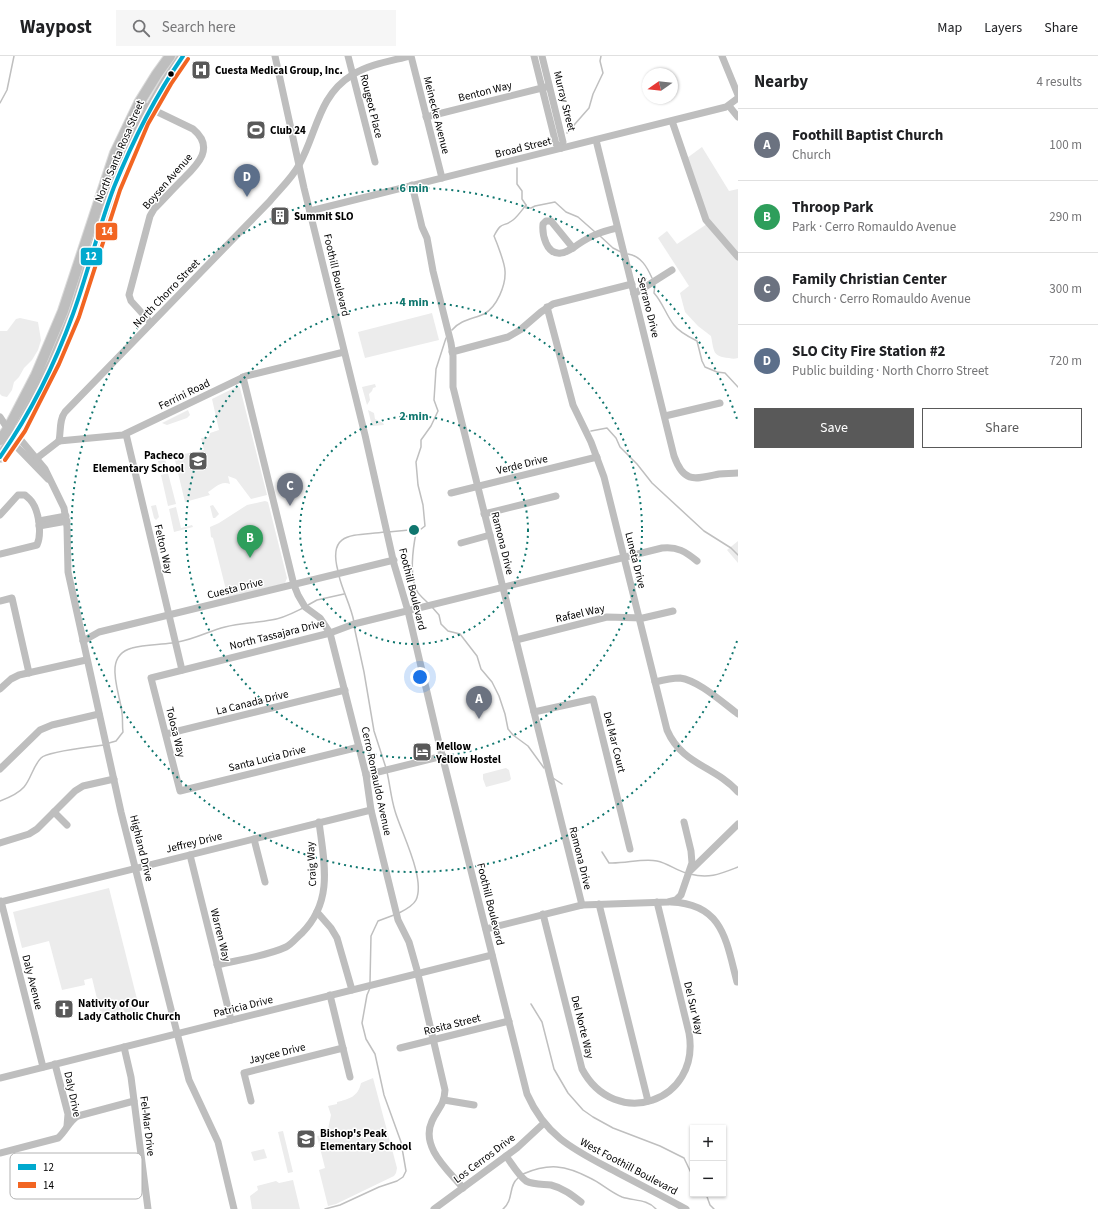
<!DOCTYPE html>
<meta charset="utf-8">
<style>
body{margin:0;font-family:"Source Sans 3",sans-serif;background:#f6f6f6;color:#202124}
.controls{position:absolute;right:12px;bottom:12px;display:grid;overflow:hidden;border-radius:0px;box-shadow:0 1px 3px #0004}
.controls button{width:36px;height:36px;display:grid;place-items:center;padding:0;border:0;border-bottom:1px solid #e0e0e0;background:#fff;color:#202124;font:20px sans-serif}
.compass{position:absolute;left:642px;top:12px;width:36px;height:36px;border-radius:50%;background:#fff;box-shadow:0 1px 3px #0004;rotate:256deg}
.you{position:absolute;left:420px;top:621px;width:14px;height:14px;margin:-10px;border:3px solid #fff;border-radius:50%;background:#1a73e8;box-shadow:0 0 0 6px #1a73e833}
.badge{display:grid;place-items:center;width:26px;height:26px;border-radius:50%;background:#595959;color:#fff;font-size:13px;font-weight:700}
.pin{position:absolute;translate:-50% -33px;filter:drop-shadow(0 1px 2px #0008)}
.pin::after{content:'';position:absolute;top:21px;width:14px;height:12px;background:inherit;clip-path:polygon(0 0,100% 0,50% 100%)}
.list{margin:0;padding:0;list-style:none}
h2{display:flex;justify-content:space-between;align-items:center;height:52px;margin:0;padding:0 16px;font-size:17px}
h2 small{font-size:13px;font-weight:400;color:#757577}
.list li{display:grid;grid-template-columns:26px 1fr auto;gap:12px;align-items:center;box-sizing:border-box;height:72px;padding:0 16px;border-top:1px solid #e0e0e0}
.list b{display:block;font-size:15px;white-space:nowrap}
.list p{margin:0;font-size:13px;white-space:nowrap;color:#757577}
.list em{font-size:13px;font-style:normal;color:#757577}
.actions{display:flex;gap:8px;padding:12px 16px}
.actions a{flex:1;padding:9px 0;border:1px solid #595959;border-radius:0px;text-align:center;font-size:14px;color:#595959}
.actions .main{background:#595959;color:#fff}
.icon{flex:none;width:22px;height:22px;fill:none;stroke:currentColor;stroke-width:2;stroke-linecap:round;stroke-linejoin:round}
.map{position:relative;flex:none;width:738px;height:1153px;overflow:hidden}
header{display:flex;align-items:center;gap:24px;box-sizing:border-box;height:56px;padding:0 20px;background:#fff;border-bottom:1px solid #e0e0e0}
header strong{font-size:19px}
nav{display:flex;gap:22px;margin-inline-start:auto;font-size:14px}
.search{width:280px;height:36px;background:#f6f6f6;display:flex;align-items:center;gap:10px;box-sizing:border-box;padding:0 14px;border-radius:0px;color:#757577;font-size:15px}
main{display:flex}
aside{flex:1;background:#fff}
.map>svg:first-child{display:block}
</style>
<header>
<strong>Waypost</strong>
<div class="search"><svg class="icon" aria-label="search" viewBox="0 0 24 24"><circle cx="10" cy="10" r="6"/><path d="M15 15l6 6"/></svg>Search here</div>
<nav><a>Map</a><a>Layers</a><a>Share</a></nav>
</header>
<main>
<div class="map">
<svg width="738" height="1153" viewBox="0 0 738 1153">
<rect width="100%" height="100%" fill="#fff"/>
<!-- green -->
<g fill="#ececec">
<path d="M702,91L729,135L738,133V302C735,303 732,303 729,302C712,301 714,294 711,280L698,270L685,256L680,237L689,230L658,182L667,175L677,188L707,168L687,102Z"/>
<polygon points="432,257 439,284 365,302 358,276"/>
<polygon points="20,262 38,266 41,284 38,294 32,304 24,312 19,321 14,326 12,334 7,341 2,340 0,338 0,275 7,275 16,263"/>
<polygon points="375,328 376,331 373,332 372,335 369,338 370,344 367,349 362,331"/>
<path d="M236,331L238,330L240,332L267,439L251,443L236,423L228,420L230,428C221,424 215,432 208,436L210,439L185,446L174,400L204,394L201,382L209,381L210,377L219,374L212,343Z"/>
<polygon points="188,354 190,359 187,362 167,369 162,367"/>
<polygon points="368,354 374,357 375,363 383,367 384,369 372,370"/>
<polygon points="165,403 168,414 160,416 158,405"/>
<polygon points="168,417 176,448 168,450 161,419"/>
<polygon points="265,445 268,446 287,522 285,527 282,528 228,542 213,482 211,481 210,471 219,467 247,449"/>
<polygon points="156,449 159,461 156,464 154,462 151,450"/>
<polygon points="213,449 219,458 215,462 213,462 210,450"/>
<polygon points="176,451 181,472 192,469 193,471 174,476 169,453"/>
<polygon points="738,485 738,507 727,494"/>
<polygon points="506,712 509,714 511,723 509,725 486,731 483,723 483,718"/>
<polygon points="109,832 138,947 136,954 125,957 123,953 119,954 120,958 102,963 100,957 102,955 100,955 92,922 84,924 85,929 62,934 49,885 22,892 13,856"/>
<path d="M373,1022L397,1112L396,1117L394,1120L336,1148L328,1150L319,1114L325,1112L317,1080L327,1078L331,1059L328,1050L337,1048V1046C349,1043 358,1041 361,1027Z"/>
<polygon points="283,1075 293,1116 288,1117 278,1076"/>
<polygon points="264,1093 267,1102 254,1105 251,1096"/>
<polygon points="293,1124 300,1153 252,1153 250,1140 258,1134 257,1130 276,1125 279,1127"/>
</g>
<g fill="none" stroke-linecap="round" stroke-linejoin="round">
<!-- stream -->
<g stroke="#bfbfbf" stroke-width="1.5">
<polyline points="0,47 7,34 14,0"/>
<polyline points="567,77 589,52 593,38 603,17 600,5 601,0"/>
<polyline points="517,112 517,128 522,135 522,143 526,149 526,152 531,152 535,150 555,146 566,156 578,161 595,176"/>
<polyline points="600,180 613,192 621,196"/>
<path d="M628,198C641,200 647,211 652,222"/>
<path d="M655,229L654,237C663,247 666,259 674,269C679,276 689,281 697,285L702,305L705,311L717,316L725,317L738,331"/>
<path d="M452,274C460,264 473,263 484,258C497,251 506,229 505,215C505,208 497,187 494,180C502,164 503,172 513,164C518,160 522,154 526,149"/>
<polyline points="591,375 607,372 616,382 620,391 637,408 652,427 704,475 731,492 738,499"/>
<polyline points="388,476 420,473"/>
<path d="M338,515C327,474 355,480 385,476"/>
<path d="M339,520C343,536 351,550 354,566"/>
<path d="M428,547C424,543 419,539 417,535C409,521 413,492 416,477L425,470L423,449L418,429L416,406L421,391V384L431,370L438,355L434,344L436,313L446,282"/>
<polyline points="308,549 317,544 344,538"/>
<polyline points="432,551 439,559 441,568 448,575 460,578 477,600 481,613 492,626 499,640 505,658 508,673 513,679 528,690 544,712"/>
<polyline points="354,570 364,616 374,675 386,712"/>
<path d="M178,586C195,583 209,575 225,571C240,567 256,567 271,564C282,563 293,557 303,552"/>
<path d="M109,687L116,685L123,676C122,669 123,663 122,657C120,636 102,600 132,592C145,588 159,589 172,587"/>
<path d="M387,716C390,729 391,742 395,755C401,776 426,823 416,844C413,850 405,854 399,857"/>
<polyline points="553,722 562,728"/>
<path d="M0,745C8,742 18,738 24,731C31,723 33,710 41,702C48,695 92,691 104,689"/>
<path d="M602,796L609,807C625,808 642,802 657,805C667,807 676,814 686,817"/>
<path d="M690,818C709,823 720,818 738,811"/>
<polyline points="370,926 371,880 378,865 394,859"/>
<polyline points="531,948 542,966 554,1013 568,1037 583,1054 593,1061 613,1072 660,1090 684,1102 693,1121"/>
<path d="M523,1118C549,1107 565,1109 590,1122C601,1127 610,1136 622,1141C634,1145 647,1143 656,1153"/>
<polyline points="706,1138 710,1149 714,1153"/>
<polyline points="325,1153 340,1149 379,1131 397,1125 403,1121 406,1115 401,1086 384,1039 375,998 366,983 362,967 367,939 370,932"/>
<path d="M503,1153C514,1144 508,1130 518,1122"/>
</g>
<defs>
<g id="highway">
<polyline points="0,384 8,373 36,319 63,255 115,97 139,47 157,18 170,0"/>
<polyline points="0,401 20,372 53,306 73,259 114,132 143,65 166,25 183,0"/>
</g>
</defs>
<!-- highway casing -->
<use href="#highway" stroke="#dbdbdb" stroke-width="12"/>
<!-- minor -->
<g stroke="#bebebe" stroke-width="7">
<path d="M275,0L304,132L365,379L394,508L408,555L438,683L527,1038C547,1083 577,1095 618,1117C641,1129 664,1141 686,1153"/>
<polyline points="348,0 375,106"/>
<polyline points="411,0 442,122"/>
<polyline points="534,0 556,88 561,92 563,86 542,0"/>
<polyline points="722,0 738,39"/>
<path d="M139,47L193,73C217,93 195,111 180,126C171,135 163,144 154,153L150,160L129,239L131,245L151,267"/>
<polyline points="729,50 738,61"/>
<polyline points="426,61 546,31"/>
<polyline points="672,65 706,164 738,201"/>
<path d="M596,84L674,400C684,428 695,423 719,418C725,417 732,418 738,417"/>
<polyline points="412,129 422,171 427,182 433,215 451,287 453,300 453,331 582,849"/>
<polyline points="310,155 726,51 738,42"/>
<path d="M546,165H551L573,192C569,194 565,197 561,197C546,199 542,178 543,168Z"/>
<path d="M573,192C588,181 599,176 617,172"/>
<polyline points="634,238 672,214"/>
<path d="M547,251L573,349L591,386L604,421L667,674C682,709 715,710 738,736"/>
<polyline points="452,296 508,281 520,274 541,256 553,248 632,228"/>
<path d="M243,321L294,529L298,539L305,551L320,562L330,577L366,719L371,754L398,864L409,886L417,914L445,1034C444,1050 438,1052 432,1065C420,1091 448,1114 463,1132"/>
<polyline points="665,360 720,347"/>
<polyline points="0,361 13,381 16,390 48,423"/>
<polyline points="126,378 182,614"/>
<polyline points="13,381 20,383 45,413 64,452 67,471 68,516 121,756 189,1024 218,1086 234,1153"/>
<path d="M59,385C61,375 59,364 65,356L270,145C280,133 292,122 299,109C317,77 318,40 352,19C370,8 391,5 410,0"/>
<polyline points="37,402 59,385 123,379 246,320 344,296"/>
<polyline points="451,437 597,401"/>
<polyline points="484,458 556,440"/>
<path d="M0,459L18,439H25C27,441 30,443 32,446C39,456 42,478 37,489L0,498"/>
<polyline points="39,465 66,460"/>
<polyline points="39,470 67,465"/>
<polyline points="461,487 490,479"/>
<polyline points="0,545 12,542 29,617"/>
<polyline points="516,584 607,561 643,562 673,555"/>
<polyline points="83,585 99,576 394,504"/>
<path d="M655,626C663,624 672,622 680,622C698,624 723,647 738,658"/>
<polyline points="0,633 11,623 19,619 86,604"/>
<polyline points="534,656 593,643 630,793"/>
<polyline points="166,678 345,634"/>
<path d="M359,691L180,735L151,622L330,577L354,568L662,492C677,490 686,496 697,505"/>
<polyline points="0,713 40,674 52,669 99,658"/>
<polyline points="366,719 443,700"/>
<polyline points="54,756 67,769"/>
<polyline points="254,783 265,826"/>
<polyline points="0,787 29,778 37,773 75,735 83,730 114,723"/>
<polyline points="190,799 231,964"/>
<polyline points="691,814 738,768"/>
<polyline points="1,845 43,1011"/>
<polyline points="0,846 371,754"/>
<path d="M671,846C723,848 726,884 737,926"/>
<polyline points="599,848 648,1045"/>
<polyline points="317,856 331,872 337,882 352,934"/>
<path d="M543,858L582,1013C615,1075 701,1046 689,977L657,846"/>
<polyline points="486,873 582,849 668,846 676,844 681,839 692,807 691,795 684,766"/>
<path d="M217,909C238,904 267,900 286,891C292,888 297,881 302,877C334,845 324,806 319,766"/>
<polyline points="330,939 350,1021"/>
<polyline points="124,991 131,1021 148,1153"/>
<polyline points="400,992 509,965"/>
<polyline points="55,1008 68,1058 67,1070"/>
<polyline points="0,1022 492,899"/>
<polyline points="444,1044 474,1049"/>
<polyline points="251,1045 244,1017 343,992"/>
<path d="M0,1097L58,1082C66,1075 69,1065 78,1060L134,1045"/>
<path d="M506,1100C512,1108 518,1119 526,1125C534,1129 543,1128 551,1129C563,1132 572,1139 581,1146"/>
<polyline points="434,1153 517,1092 544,1067"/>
</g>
<!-- highway -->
<use href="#highway" stroke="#bebebe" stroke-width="10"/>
<defs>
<path id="bus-1" d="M0,401C30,358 55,308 73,258C88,217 98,173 114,131C133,84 154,42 183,0"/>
<polyline id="bus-2" points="5,404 25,375 59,308 79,261 120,134 148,68 171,28 188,3"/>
</defs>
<!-- bus-1 casing -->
<use href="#bus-1" stroke="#fff" stroke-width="7"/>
<!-- bus-2 casing -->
<use href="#bus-2" stroke="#fff" stroke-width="7"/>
<!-- bus-1 -->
<use href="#bus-1" stroke="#00a9ce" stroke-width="4"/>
<!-- bus-2 -->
<use href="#bus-2" stroke="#f26522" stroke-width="4"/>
</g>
<!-- distance rings -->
<g fill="none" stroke="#0f766e" stroke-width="2" stroke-dasharray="2 4">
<circle cx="414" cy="474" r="114"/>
<circle cx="414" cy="474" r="228"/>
<path d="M737 585A342 342 0 1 1 737 363"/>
</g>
<!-- icons -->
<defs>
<symbol id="hospital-square" viewBox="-11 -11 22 22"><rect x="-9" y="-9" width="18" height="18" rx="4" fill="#595959" stroke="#fff"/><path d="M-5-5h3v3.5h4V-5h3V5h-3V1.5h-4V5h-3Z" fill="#fff"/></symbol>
<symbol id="stadium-square" viewBox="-11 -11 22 22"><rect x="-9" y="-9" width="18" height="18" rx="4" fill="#595959" stroke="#fff"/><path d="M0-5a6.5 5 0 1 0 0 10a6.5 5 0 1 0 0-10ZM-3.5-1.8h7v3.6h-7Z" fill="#fff"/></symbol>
<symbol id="building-square" viewBox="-11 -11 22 22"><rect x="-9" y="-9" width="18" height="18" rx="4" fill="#595959" stroke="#fff"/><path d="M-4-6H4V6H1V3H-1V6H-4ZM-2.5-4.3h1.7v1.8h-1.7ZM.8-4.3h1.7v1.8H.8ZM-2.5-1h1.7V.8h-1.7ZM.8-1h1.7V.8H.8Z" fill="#fff"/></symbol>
<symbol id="school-square" viewBox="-11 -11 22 22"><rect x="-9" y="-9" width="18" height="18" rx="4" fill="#595959" stroke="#fff"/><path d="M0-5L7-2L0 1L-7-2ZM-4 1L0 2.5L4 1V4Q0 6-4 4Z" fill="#fff"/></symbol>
<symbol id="hotel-square" viewBox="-11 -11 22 22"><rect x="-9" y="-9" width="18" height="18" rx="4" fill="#595959" stroke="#fff"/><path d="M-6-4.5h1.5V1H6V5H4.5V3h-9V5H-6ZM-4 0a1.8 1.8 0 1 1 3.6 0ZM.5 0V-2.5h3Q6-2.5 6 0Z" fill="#fff"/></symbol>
<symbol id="church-square" viewBox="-11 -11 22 22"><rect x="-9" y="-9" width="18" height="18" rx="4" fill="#595959" stroke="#fff"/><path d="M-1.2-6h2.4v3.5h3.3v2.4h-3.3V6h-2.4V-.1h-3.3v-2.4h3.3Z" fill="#fff"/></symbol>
</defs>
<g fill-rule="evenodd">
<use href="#hospital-square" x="190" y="3" width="22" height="22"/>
<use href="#stadium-square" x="245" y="63" width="22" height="22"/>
<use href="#building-square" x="269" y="149" width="22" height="22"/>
<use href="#school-square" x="187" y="394" width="22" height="22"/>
<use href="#hotel-square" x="411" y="685" width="22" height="22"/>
<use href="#church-square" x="53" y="942" width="22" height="22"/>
<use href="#school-square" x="295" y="1072" width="22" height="22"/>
</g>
<!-- markers -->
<circle fill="#000" stroke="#fff" stroke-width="1.5" cx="171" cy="18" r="3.5"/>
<g text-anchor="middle" stroke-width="3" stroke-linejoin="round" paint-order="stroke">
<!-- poi labels -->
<g font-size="11" font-weight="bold" fill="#000" stroke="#fff" text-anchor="start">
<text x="215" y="18">Cuesta Medical Group, Inc.</text>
<text x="270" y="78">Club 24</text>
<text x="294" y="164">Summit SLO</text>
<text x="184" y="403" text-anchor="end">Pacheco<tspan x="184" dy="13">Elementary School</tspan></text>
<text x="436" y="694">Mellow<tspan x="436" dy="13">Yellow Hostel</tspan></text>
<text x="78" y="951">Nativity of Our<tspan x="78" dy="13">Lady Catholic Church</tspan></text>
<text x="320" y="1081">Bishop's Peak<tspan x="320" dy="13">Elementary School</tspan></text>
</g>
<!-- street labels -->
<g font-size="11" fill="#000" stroke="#fff">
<text transform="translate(485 35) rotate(-14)" y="4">Benton Way</text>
<text transform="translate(565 45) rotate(76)" y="4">Murray Street</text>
<text transform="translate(372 50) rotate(76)" y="4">Rougeot Place</text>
<text transform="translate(437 59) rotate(76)" y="4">Meinecke Avenue</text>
<text transform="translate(523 91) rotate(-14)" y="4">Broad Street</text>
<text transform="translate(119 95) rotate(-67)" y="4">North Santa Rosa Street</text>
<text transform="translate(167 125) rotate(-49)" y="4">Boysen Avenue</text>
<text transform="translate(337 219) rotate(77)" y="4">Foothill Boulevard</text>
<text transform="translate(166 237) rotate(-46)" y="4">North Chorro Street</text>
<text transform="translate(649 251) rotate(76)" y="4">Serrano Drive</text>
<text transform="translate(184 338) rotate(-26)" y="4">Ferrini Road</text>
<text transform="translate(522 408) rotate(-14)" y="4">Verde Drive</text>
<text transform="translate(503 487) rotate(76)" y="4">Ramona Drive</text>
<text transform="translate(164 493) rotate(77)" y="4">Felton Way</text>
<text transform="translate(636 504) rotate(76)" y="4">Luneta Drive</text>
<text transform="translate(235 532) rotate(-14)" y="4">Cuesta Drive</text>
<text transform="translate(413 533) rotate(76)" y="4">Foothill Boulevard</text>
<text transform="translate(580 557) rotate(-13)" y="4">Rafael Way</text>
<text transform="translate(277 578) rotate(-14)" y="4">North Tassajara Drive</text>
<text transform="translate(252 646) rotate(-14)" y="4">La Canada Drive</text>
<text transform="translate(176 676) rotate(76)" y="4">Tolosa Way</text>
<text transform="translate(615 686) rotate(76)" y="4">Del Mar Court</text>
<text transform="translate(267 702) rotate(-14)" y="4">Santa Lucia Drive</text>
<text transform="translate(377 725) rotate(78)" y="4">Cerro Romauldo Avenue</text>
<text transform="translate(194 786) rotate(-14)" y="4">Jeffrey Drive</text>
<text transform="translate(142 792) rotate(76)" y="4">Highland Drive</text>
<text transform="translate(581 802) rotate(76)" y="4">Ramona Drive</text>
<text transform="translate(311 808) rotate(-93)" y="4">Craig Way</text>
<text transform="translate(491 848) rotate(76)" y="4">Foothill Boulevard</text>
<text transform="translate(221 879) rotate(76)" y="4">Warren Way</text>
<text transform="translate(33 926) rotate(76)" y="4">Daly Avenue</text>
<text transform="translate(243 950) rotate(-14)" y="4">Patricia Drive</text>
<text transform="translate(694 952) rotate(77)" y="4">Del Sur Way</text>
<text transform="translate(452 968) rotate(-14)" y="4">Rosita Street</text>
<text transform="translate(583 971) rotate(76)" y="4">Del Norte Way</text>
<text transform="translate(277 997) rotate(-14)" y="4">Jaycee Drive</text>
<text transform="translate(73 1038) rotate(78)" y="4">Daly Drive</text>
<text transform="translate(148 1070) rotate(83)" y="4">Fel-Mar Drive</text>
<text transform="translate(484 1102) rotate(-37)" y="4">Los Cerros Drive</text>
<text transform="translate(629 1110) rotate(28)" y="4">West Foothill Boulevard</text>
</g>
</g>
<!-- legend -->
<rect x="10" y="1097" width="132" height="46" rx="6" fill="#fff" stroke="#b2b2b2" stroke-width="1"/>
<rect x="18" y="1108" width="18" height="6" fill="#00a9ce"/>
<rect x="18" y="1126" width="18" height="6" fill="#f26522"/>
<g font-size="11" fill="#000">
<text x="43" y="1115">12</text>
<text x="43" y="1133">14</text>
</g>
<circle cx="414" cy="474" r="6" fill="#0f766e" stroke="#fff" stroke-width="2"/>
<g font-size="12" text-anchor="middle" font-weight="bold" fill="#0f766e" stroke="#fff" stroke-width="3" stroke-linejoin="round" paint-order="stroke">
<text x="414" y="136">6 min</text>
<text x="414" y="250">4 min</text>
<text x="414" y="364">2 min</text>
</g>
<g stroke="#fff" stroke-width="1.5">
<rect x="95" y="166" width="23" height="19" rx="4" fill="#f26522"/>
<rect x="80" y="191" width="23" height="19" rx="4" fill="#00a9ce"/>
</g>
<g font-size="11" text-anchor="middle" font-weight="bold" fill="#fff">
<text x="107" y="179">14</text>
<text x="91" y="204">12</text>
</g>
</svg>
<div class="controls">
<button>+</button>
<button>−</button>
</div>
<svg class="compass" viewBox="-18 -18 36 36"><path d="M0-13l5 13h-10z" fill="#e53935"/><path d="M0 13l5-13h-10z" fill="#757577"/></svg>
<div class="you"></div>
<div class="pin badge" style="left:479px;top:663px;background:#6b7280">A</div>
<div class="pin badge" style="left:250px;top:502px;background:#2e9e5b">B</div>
<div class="pin badge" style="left:290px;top:450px;background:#6b7280">C</div>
<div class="pin badge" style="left:247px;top:141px;background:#5c6f8a">D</div>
</div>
<aside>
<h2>Nearby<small>4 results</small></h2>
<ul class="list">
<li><span class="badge" style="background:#6b7280">A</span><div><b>Foothill Baptist Church</b><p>Church</p></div><em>100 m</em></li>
<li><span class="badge" style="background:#2e9e5b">B</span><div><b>Throop Park</b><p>Park · Cerro Romauldo Avenue</p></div><em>290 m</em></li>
<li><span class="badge" style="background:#6b7280">C</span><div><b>Family Christian Center</b><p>Church · Cerro Romauldo Avenue</p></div><em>300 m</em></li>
<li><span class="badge" style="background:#5c6f8a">D</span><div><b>SLO City Fire Station #2</b><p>Public building · North Chorro Street</p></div><em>720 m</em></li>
</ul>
<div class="actions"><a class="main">Save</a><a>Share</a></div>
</aside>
</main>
